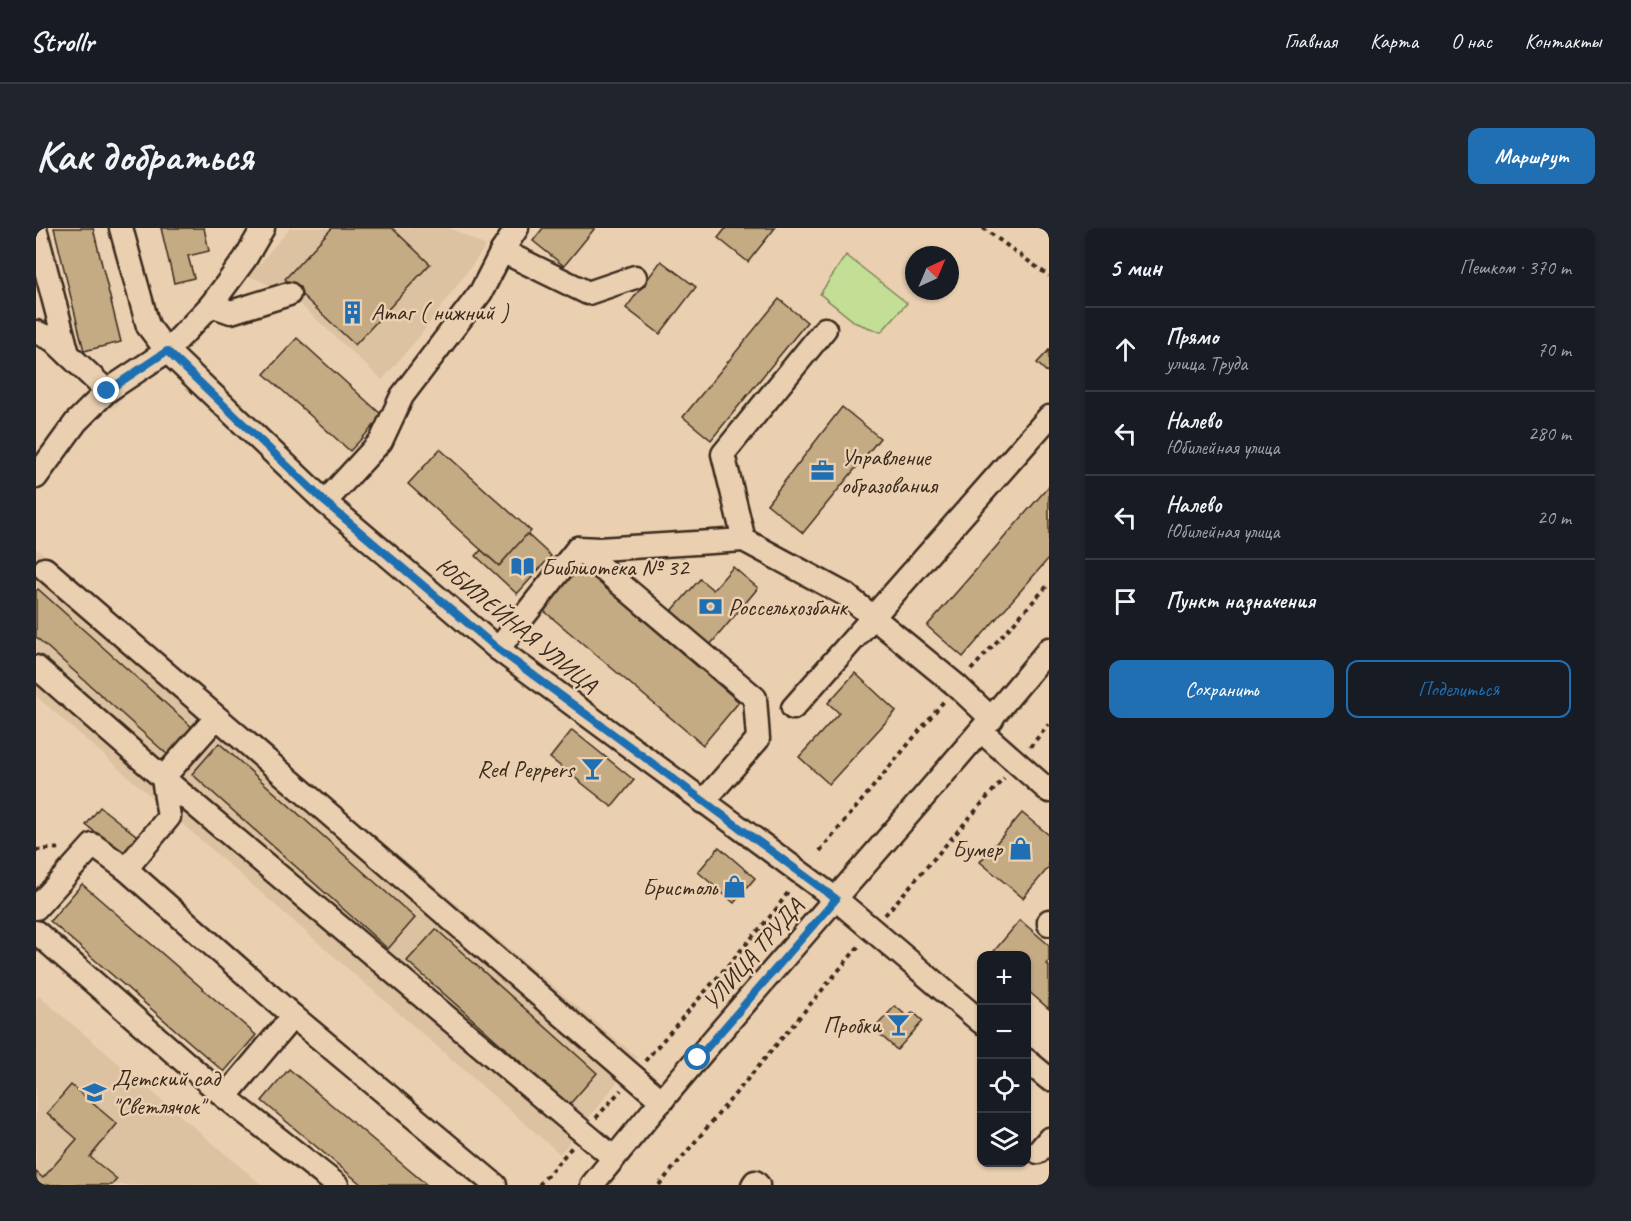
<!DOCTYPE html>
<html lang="ru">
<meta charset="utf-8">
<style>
body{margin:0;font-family:Caveat,sans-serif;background:#20242c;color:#f1f3f6}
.controls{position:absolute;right:18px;bottom:18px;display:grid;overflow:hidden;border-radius:12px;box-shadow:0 2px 4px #0004}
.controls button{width:54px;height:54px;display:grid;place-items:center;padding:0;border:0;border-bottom:2px solid #363941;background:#171b24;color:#f1f3f6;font:30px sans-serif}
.compass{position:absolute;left:869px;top:18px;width:54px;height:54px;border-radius:50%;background:#171b24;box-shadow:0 2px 4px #0004;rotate:44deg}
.stop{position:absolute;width:18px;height:18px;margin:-14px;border:4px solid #1f6fb2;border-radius:50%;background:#fff}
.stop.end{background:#1f6fb2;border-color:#fff;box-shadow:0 2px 6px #0008}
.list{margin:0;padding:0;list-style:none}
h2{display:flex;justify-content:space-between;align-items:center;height:78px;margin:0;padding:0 24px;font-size:26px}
h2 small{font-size:20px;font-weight:400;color:#9ea1a6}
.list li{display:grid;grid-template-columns:39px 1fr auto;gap:18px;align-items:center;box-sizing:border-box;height:84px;padding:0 24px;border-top:2px solid #363941}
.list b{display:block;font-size:22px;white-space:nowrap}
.list p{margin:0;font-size:20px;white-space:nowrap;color:#9ea1a6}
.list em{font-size:20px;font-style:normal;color:#9ea1a6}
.actions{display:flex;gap:12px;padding:18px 24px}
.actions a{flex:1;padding:14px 0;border:2px solid #1f6fb2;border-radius:12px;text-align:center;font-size:21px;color:#1f6fb2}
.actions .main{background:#1f6fb2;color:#fff}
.icon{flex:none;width:33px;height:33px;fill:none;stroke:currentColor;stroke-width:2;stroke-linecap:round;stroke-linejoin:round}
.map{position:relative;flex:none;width:1013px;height:957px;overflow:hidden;border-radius:12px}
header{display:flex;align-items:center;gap:36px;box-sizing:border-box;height:84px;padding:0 30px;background:#171b24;border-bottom:2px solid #363941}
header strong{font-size:28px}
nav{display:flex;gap:33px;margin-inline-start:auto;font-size:21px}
.intro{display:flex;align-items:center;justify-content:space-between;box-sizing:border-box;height:144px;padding:0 36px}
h1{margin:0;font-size:42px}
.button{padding:15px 27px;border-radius:12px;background:#1f6fb2;color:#fff;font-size:21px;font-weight:700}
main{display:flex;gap:36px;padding:0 36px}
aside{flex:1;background:#171b24;border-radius:12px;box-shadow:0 2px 4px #0004}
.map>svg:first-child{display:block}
</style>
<header>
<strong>Strollr</strong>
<nav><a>Главная</a><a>Карта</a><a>О нас</a><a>Контакты</a></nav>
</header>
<div class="intro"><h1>Как добраться</h1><a class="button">Маршрут</a></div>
<main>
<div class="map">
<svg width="1013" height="957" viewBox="0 0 1013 957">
<rect width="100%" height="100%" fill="#ead0b1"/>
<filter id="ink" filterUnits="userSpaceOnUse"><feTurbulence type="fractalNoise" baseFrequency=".0167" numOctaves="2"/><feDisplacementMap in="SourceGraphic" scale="12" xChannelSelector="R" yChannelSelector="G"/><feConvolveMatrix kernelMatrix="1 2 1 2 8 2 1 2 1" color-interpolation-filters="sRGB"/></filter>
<g filter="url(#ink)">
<!-- built -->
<g fill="#dcc2a0">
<polygon points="254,0 414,0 450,18 383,109 346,152 253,66 213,48"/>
<polygon points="0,320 601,829 524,926 0,468"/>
<polygon points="3,768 226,957 0,957 0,771"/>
</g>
<!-- green -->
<polygon fill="#c3de95" stroke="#7f845a" stroke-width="1.5" points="810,27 871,75 845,104 820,95 784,66"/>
<!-- building -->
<g fill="#c4ab83" stroke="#3b2a1e" stroke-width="1.5">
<polygon points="18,0 57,0 85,114 48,123"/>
<polygon points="125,0 168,0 173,23 152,28 158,50 138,55"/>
<polygon points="296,0 356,0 394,36 319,117 249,51"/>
<polygon points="507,0 559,0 528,38 497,13"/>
<polygon points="690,0 739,0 712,34 682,10"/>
<polygon points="625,33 660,59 624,106 590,80"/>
<polygon points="743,71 771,94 675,212 647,189"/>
<polygon points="261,110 347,188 314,223 228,146"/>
<polygon points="1013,122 1013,146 1001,135"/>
<polygon points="806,179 844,210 767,305 731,276"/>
<polygon points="404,221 495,303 463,338 372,256"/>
<polygon points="1013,258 1013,330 927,429 891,398"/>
<polygon points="491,306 515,328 481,366 440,328 445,322 463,338"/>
<polygon points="543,337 703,474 667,517 508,383"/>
<polygon points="697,339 722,360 674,417 635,384 664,351 677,362"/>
<polygon points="2,361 157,500 133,528 0,409 0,363"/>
<polygon points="819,445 860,483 793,556 763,529 803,485 792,475"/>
<polygon points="536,502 598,552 576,579 514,530"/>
<polygon points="183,515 379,690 352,721 156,546"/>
<polygon points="64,579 105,611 92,629 50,597"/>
<polygon points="986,585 1013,607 1013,639 987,670 944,634"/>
<polygon points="683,619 719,650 698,675 662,644"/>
<polygon points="46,656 220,807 188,844 14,693"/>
<polygon points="984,692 1013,717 1013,733 1011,736 1013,738 1013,781 990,761 990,728 954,728"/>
<polygon points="400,701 561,845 533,877 371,733"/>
<polygon points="859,778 872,789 877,784 887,793 861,822 838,801"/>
<polygon points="253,841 391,957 326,957 226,873"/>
<polygon points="35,857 81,896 54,929 81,951 76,957 0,957 0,944 7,950 41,911 11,885"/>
</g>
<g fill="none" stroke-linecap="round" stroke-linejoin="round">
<defs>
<g id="minor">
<polyline points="85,0 112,98 131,123 289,274 462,421 800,671 945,794"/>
<polyline points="0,4 32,126"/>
<polyline points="466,23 552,65 599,49"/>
<polyline points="175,77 195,84 253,66"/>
<polyline points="0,104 17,112 71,163 131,123 175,77 209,31 227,0"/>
<polyline points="0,249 40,194 71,163"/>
<polyline points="289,274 345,213 366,168 445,64 466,23 481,0"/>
<polyline points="708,312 687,226 789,101"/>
<polyline points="542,320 719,470 722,511 667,574"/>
<polyline points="9,341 626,873"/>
<polyline points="462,421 542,320 563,321 708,312 810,367 921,458 956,491"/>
<polyline points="0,439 127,550 578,930"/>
<polyline points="757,480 1013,189"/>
<polyline points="945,503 1013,563"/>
<polyline points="90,641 133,589 127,550 180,490"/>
<polyline points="0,680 57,617 90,641 257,788 459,957"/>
<polyline points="1013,693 1013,696"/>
<polyline points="0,704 189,869 301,957"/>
<polyline points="990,832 1013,851"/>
<polyline points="189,869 257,788"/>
<polyline points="1002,924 1013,911"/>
<path d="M556,957C704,774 864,602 1013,421"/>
<polyline points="717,957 719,954 722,957"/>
</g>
</defs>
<!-- minor casing -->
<use href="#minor" stroke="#3b2a1e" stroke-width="27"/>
<!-- path -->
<g stroke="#3b2a1e" stroke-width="4" stroke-dasharray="4.5 4.5" stroke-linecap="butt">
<polyline points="947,0 1013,48"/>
<polyline points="935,442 1013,356"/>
<polyline points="994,519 1013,496"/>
<polyline points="0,622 26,620"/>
<polyline points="784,623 908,473"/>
<polyline points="849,687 968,550"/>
<polyline points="609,833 738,684 753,663"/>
<polyline points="560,890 585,862"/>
<polyline points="503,957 536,919"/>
<polyline points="623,957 823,718"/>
</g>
<!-- minor -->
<use href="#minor" stroke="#ead0b1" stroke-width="22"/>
</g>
</g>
<g fill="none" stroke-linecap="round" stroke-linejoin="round" filter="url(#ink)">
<!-- route -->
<polyline stroke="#1f6fb2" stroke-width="8" points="71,163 131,123 289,274 462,421 800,671 662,830"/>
</g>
<!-- icons -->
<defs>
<symbol id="building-bare" viewBox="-9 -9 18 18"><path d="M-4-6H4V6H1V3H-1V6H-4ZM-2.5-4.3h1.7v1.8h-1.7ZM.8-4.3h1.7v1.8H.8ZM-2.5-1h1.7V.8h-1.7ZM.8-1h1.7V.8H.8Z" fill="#1f6fb2" stroke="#ead0b1" stroke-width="2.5" paint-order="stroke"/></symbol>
<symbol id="office-bare" viewBox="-9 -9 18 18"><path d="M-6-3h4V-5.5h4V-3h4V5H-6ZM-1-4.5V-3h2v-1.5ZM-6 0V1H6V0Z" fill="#1f6fb2" stroke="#ead0b1" stroke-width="2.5" paint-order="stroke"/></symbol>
<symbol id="library-bare" viewBox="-9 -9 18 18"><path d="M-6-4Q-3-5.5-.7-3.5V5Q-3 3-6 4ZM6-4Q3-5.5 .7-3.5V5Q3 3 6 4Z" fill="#1f6fb2" stroke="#ead0b1" stroke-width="2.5" paint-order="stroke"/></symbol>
<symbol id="bank-bare" viewBox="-9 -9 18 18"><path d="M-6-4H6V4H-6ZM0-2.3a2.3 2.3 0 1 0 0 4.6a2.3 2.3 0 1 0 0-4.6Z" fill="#1f6fb2" stroke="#ead0b1" stroke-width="2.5" paint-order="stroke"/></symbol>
<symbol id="bar-bare" viewBox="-9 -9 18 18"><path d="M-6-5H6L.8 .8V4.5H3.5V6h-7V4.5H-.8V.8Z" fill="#1f6fb2" stroke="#ead0b1" stroke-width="2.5" paint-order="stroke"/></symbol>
<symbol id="shop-bare" viewBox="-9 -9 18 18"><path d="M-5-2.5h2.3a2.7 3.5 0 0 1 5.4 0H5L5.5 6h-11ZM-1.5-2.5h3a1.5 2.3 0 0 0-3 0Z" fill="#1f6fb2" stroke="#ead0b1" stroke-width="2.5" paint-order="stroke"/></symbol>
<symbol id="school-bare" viewBox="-9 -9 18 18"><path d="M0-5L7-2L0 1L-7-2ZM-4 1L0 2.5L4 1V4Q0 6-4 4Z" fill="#1f6fb2" stroke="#ead0b1" stroke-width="2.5" paint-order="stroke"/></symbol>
</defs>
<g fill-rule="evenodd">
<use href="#building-bare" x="300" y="68" width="33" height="33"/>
<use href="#office-bare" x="770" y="226" width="33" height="33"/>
<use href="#library-bare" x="470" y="322" width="33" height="33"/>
<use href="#bank-bare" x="658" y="362" width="33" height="33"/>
<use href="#bar-bare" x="540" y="524" width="33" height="33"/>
<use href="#shop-bare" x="968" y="604" width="33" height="33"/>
<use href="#shop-bare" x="682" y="642" width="33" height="33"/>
<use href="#bar-bare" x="846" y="780" width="33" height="33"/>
<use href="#school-bare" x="42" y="848" width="33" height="33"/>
</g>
<g text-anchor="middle" stroke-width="5" stroke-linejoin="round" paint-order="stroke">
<!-- poi labels -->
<g font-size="24" fill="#3b2a1e" stroke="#ead0b1" text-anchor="start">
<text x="335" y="92">Атаг ( нижний )</text>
<text x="805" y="237">Управление<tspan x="805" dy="28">образования</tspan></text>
<text x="505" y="347">Библиотека № 32</text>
<text x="692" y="387">Россельхозбанк</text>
<text x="538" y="549" text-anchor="end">Red Peppers</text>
<text x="966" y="629" text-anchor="end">Бумер</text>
<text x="681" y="667" text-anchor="end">Бристоль</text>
<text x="845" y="805" text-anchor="end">Пробки</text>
<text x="76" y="858">Детский сад<tspan x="76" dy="28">"Светлячок"</tspan></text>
</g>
<!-- street labels -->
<g font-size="24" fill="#3b2a1e" stroke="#ead0b1">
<text transform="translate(481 397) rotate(39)" y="8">ЮБИЛЕЙНАЯ УЛИЦА</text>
<text transform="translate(717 726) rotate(-49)" y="8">УЛИЦА ТРУДА</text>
</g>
</g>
</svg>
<div class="controls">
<button>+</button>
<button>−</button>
<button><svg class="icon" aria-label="locate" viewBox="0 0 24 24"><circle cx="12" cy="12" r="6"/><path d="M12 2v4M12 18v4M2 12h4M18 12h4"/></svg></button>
<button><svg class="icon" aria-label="layers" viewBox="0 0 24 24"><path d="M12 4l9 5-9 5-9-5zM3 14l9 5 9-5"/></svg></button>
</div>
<svg class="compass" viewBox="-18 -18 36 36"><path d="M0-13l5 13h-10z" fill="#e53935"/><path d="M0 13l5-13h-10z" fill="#9ea1a6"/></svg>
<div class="stop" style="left:662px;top:830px"></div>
<div class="stop end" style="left:71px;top:163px"></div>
</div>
<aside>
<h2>5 мин<small>Пешком · 370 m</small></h2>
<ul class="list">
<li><svg class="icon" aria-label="ahead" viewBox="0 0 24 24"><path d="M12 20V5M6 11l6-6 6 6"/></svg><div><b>Прямо</b><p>улица Труда</p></div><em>70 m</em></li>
<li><svg class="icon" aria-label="left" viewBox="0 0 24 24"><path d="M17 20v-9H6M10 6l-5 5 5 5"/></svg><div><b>Налево</b><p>Юбилейная улица</p></div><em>280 m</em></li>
<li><svg class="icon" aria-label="left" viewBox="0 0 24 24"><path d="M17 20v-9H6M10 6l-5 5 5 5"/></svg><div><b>Налево</b><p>Юбилейная улица</p></div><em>20 m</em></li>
<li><svg class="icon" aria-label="arrive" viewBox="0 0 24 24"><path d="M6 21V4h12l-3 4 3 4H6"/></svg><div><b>Пункт назначения</b></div></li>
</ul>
<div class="actions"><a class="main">Сохранить</a><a>Поделиться</a></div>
</aside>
</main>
